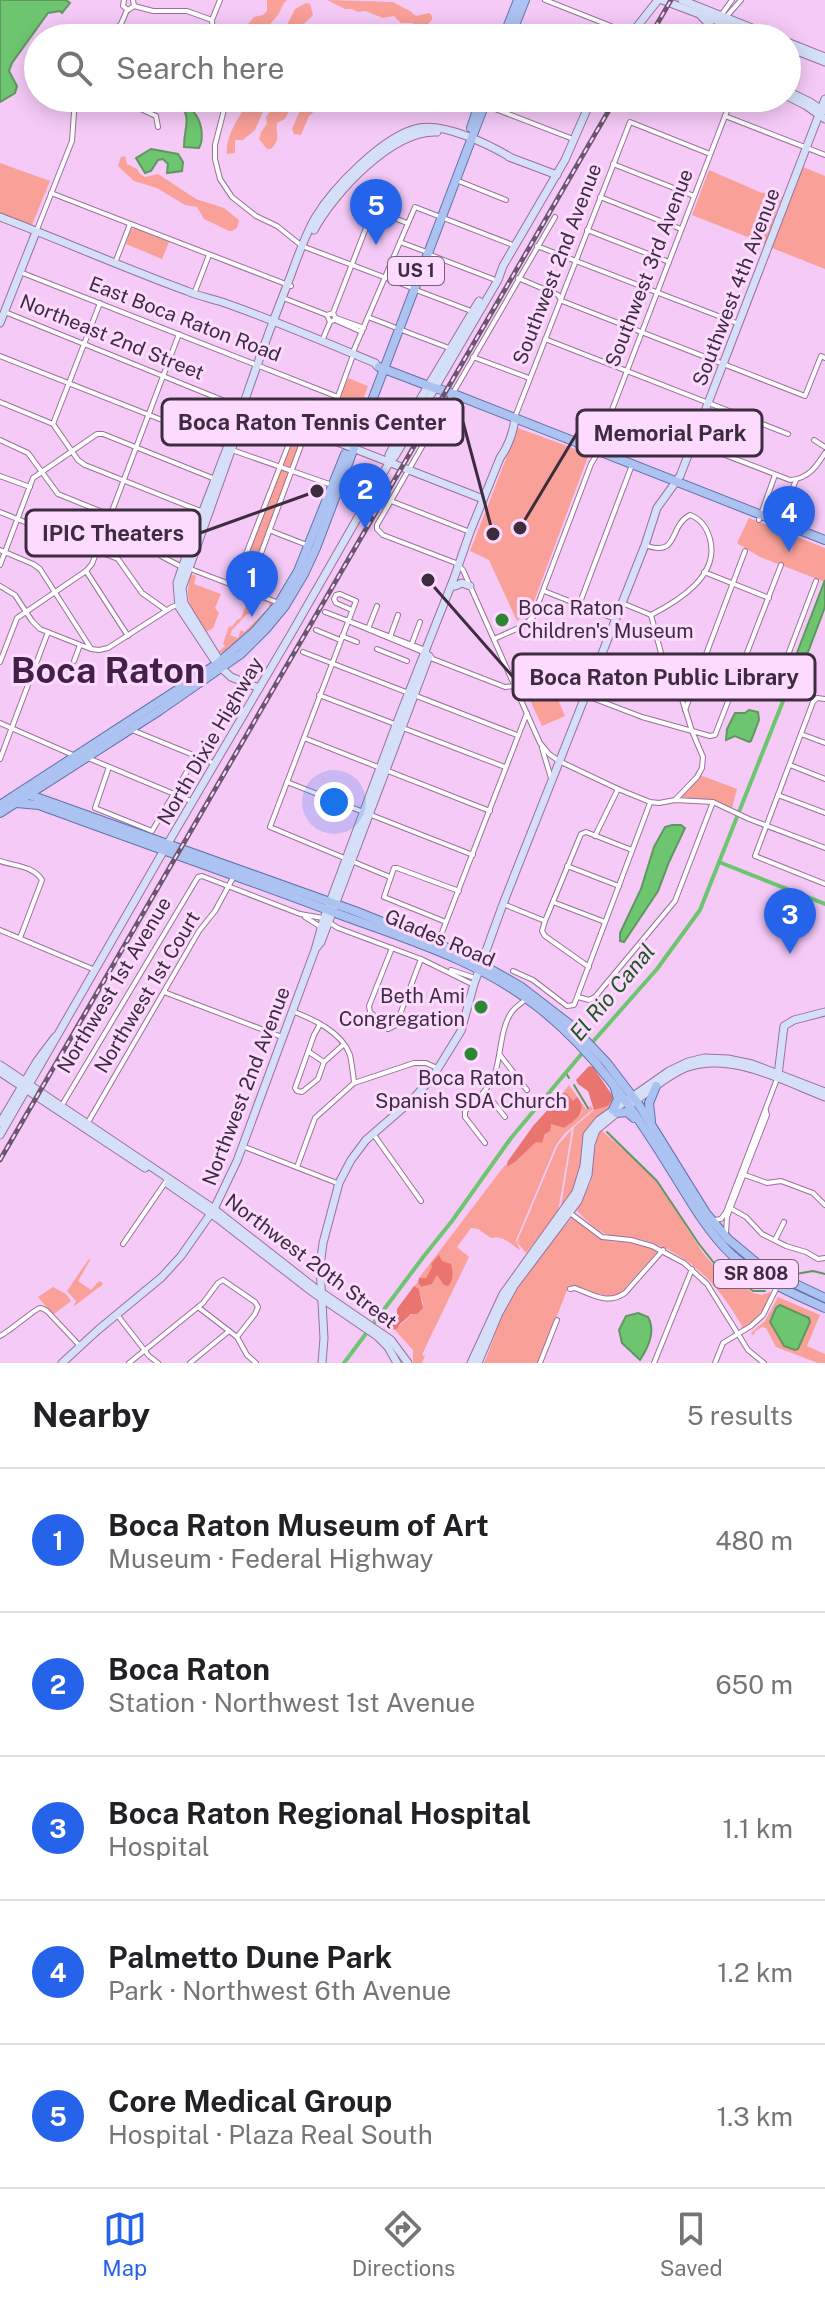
<!DOCTYPE html>
<meta charset="utf-8">
<style>
body{margin:0;font-family:"Public Sans",sans-serif;background:#f2f2f2;color:#202124}
.you{position:absolute;left:334px;top:802px;width:28px;height:28px;margin:-20px;border:6px solid #fff;border-radius:50%;background:#1a73e8;box-shadow:0 0 0 12px #1a73e833}
.badge{display:grid;place-items:center;width:52px;height:52px;border-radius:50%;background:#2563eb;color:#fff;font-size:26px;font-weight:700}
.pin{position:absolute;translate:-50% -66px;filter:drop-shadow(0 2px 4px #0008)}
.pin::after{content:'';position:absolute;top:42px;width:28px;height:24px;background:inherit;clip-path:polygon(0 0,100% 0,50% 100%)}
.list{margin:0;padding:0;list-style:none}
h2{display:flex;justify-content:space-between;align-items:center;height:104px;margin:0;padding:0 32px;font-size:34px}
h2 small{font-size:26px;font-weight:400;color:#757577}
.list li{display:grid;grid-template-columns:52px 1fr auto;gap:24px;align-items:center;box-sizing:border-box;height:144px;padding:0 32px;border-top:2px solid #e0e0e0}
.list b{display:block;font-size:30px;white-space:nowrap}
.list p{margin:0;font-size:26px;white-space:nowrap;color:#757577}
.list em{font-size:26px;font-style:normal;color:#757577}
.icon{flex:none;width:44px;height:44px;fill:none;stroke:currentColor;stroke-width:2;stroke-linecap:round;stroke-linejoin:round}
.map{position:relative;flex:none;width:825px;height:1363px;overflow:hidden}
.search{position:absolute;background:#fff;box-shadow:0 4px 20px #0003;left:24px;right:24px;top:24px;height:88px;display:flex;align-items:center;gap:20px;box-sizing:border-box;padding:0 28px;border-radius:44px;color:#757577;font-size:30px}
.sheet{height:824px;background:#fff}
nav{display:flex;justify-content:space-around;align-items:center;box-sizing:border-box;height:112px;border-top:2px solid #e0e0e0;background:#fff;font-size:22px;color:#757577}
nav a{display:grid;justify-items:center;gap:4px}
nav .on{color:#2563eb}
.map>svg:first-child{display:block}
</style>
<div class="map">
<svg width="825" height="1363" viewBox="0 0 825 1363">
<rect width="100%" height="100%" fill="#f5caf7"/>
<!-- green -->
<g fill="#f9a099" fill-rule="evenodd">
<path d="M267,0H287C281,5 282,10 277,16C268,27 259,38 246,38L244,29L254,17L263,15L267,11Z"/>
<polygon points="327,0 393,2 410,11 416,16 429,13 432,16 432,20 423,29 412,23 401,23 394,16 383,18 365,11 358,12 352,9 345,9"/>
<polygon points="306,3 310,4 313,15 290,38 274,38 286,27 295,9"/>
<polygon points="369,27 383,31 386,38 331,38 338,31 348,32"/>
<path d="M251,98H269L255,130L243,140H235V153L227,154C225,135 241,114 251,98Z"/>
<path d="M280,98H295L285,119L277,123C275,136 282,137 271,149H267L259,139L261,132L267,124L266,117C271,111 274,104 280,98Z"/>
<polygon points="305,98 329,98 309,116 301,135 294,134 292,129"/>
<polygon points="125,156 127,164 137,169 140,174 145,177 158,174 196,199 224,208 239,220 237,228 232,231 229,231 204,219 197,207 185,205 157,188 134,181 118,166 121,157"/>
<polygon points="0,163 50,181 32,225 0,213"/>
<polygon points="803,167 825,176 825,269 772,248"/>
<polygon points="709,170 762,193 768,192 782,197 765,244 692,215"/>
<polygon points="135,228 169,242 162,259 126,244 131,229"/>
<polygon points="348,378 368,386 356,419 335,411"/>
<polygon points="518,428 589,454 533,604 529,612 517,621 489,560 470,551"/>
<polygon points="296,431 302,434 303,438 247,587 239,586 237,582 293,434"/>
<polygon points="749,518 825,548 825,582 760,557 737,543"/>
<path d="M191,574L196,576L194,584L221,594L215,608L219,613L213,628L206,632C192,609 183,602 191,574Z"/>
<path d="M253,594L272,602L274,606L259,624L226,653H220L218,652L225,646L223,644L229,626L232,627L237,620L241,618L250,596ZM252,597L269,603V608L244,632L241,630L238,638L230,635L232,630L247,614L249,615L252,612L248,608Z"/>
<polygon points="547,675 565,716 542,726 523,685"/>
<polygon points="700,775 737,789 732,808 712,801 683,797 683,794"/>
<path d="M569,1085L586,1109L591,1106L593,1109L564,1134L556,1145L516,1240L520,1250C510,1244 504,1235 491,1238L478,1229L471,1228L457,1247L469,1257L427,1344L422,1355L425,1356L422,1363H413V1350L395,1330L423,1304L419,1289L414,1286L418,1282L421,1287L432,1284L437,1275L448,1286L432,1267L426,1278H419L505,1165L506,1167L515,1162L536,1141L541,1143L551,1124L564,1128L576,1119L582,1112V1107L571,1100L566,1093H563Z"/>
<polygon points="612,1095 616,1099 612,1107 594,1120 586,1131 577,1184 560,1212 574,1127 594,1110 608,1106 613,1099"/>
<polygon points="572,1129 558,1212 526,1253 517,1242 558,1145"/>
<path d="M601,1130L644,1167L657,1181L703,1253L717,1269L753,1293L762,1295L770,1292L772,1295C763,1310 756,1321 741,1330L742,1326C719,1285 689,1253 643,1240C631,1236 617,1238 606,1234C596,1230 585,1219 577,1211L591,1181L596,1142Z"/>
<path d="M572,1218C581,1224 590,1233 600,1238C617,1246 640,1237 657,1252L619,1295C598,1300 586,1285 568,1288L538,1363H484C492,1345 497,1327 505,1311C522,1278 547,1246 572,1218Z"/>
<polygon points="89,1259 90,1260 78,1281 91,1290 99,1281 103,1283 102,1285 73,1307 76,1301 67,1291"/>
<polygon points="53,1287 66,1294 71,1301 53,1315 38,1297"/>
<polygon points="778,1297 820,1315 807,1346 825,1354 825,1363 818,1363 776,1347 766,1328 762,1327 754,1332 755,1334 752,1335 751,1333 765,1321"/>
</g>
<!-- forest -->
<g fill="#ea756f">
<polygon points="589,1066 593,1067 612,1095 613,1099 608,1106 594,1110 588,1091 578,1084 576,1080"/>
<path d="M563,1093H566L573,1101L577,1097C589,1111 576,1120 564,1128L551,1124L550,1131L545,1134L542,1143L536,1142L515,1162L506,1167L508,1161L533,1126Z"/>
<path d="M439,1255L442,1261L451,1264C453,1272 454,1280 448,1286L444,1285L437,1275L432,1284L421,1287L418,1282L419,1278H426L432,1267L431,1264Z"/>
<path d="M414,1286L419,1289L423,1308L417,1314H411C406,1320 400,1322 397,1329L386,1331L384,1328L391,1323L392,1319L397,1314V1309Z"/>
</g>
<!-- water -->
<g fill="#6ec570" stroke="#5f9761" stroke-width="2">
<polygon points="0,0 66,0 70,3 62,13 60,11 48,13 12,63 9,71 17,86 15,93 0,102"/>
<path d="M178,98H183C187,106 191,108 196,115C202,124 204,139 199,148L184,147C184,123 193,123 178,98Z"/>
<polygon points="151,149 178,154 183,162 182,171 167,173 168,164 163,159 158,160 151,171 145,173 136,158"/>
<polygon points="825,580 825,607 799,676 790,671"/>
<polygon points="749,710 758,712 759,720 751,741 749,742 735,736 726,740 727,729 735,713 745,713"/>
<polygon points="672,825 681,825 685,828 669,862 658,891 624,942 620,941 620,933 641,889 654,847 665,827"/>
<polygon points="780,1305 809,1318 810,1322 798,1349 795,1350 784,1346 770,1322 776,1308"/>
<path d="M638,1313L648,1317C656,1331 648,1348 640,1360L622,1343L619,1330L626,1316Z"/>
</g>
<g fill="none" stroke-linecap="round" stroke-linejoin="round">
<!-- stream -->
<g stroke="#5f9761" stroke-width="2">
<polyline points="566,1073 569,1078"/>
<polyline points="574,1085 588,1108"/>
<polyline points="607,1132 657,1181 699,1244 714,1263 753,1291 765,1291"/>
<polyline points="796,1274 813,1271 825,1274"/>
</g>
<!-- canal -->
<g stroke="#6ec570" stroke-width="4">
<polyline points="719,862 825,904"/>
<polyline points="590,1045 657,969 700,910 795,671"/>
<polyline points="344,1363 424,1256 452,1221 511,1138 584,1051"/>
</g>
<defs>
<g id="street">
<polyline points="124,0 123,6 128,10 134,6 133,0"/>
<polyline points="545,0 621,30 630,36"/>
<polyline points="134,6 153,11 187,11 212,20"/>
<polyline points="722,14 732,0"/>
<polyline points="727,16 741,0"/>
<polyline points="512,30 532,38"/>
<polyline points="104,38 121,24 127,10"/>
<polyline points="213,38 212,20 220,0"/>
<polyline points="117,98 156,116 158,127"/>
<polyline points="227,98 215,145 215,159 220,179 232,197 256,216 277,226 302,246 410,287"/>
<polyline points="577,98 590,103"/>
<polyline points="485,105 573,139"/>
<polyline points="725,116 825,155"/>
<polyline points="613,164 694,196"/>
<polyline points="456,180 506,200"/>
<polyline points="51,193 291,286"/>
<polyline points="600,197 681,229"/>
<polyline points="369,208 407,223"/>
<polyline points="587,230 669,262"/>
<polyline points="36,232 72,141 75,98"/>
<polyline points="400,242 424,251"/>
<polyline points="537,246 739,324"/>
<polyline points="428,254 493,279"/>
<polyline points="115,263 130,224"/>
<polyline points="20,272 338,397"/>
<polyline points="518,278 558,295 562,301 805,396 821,356 825,358"/>
<polyline points="416,290 471,311"/>
<polyline points="194,294 209,255"/>
<polyline points="286,299 327,315"/>
<polyline points="5,312 242,408"/>
<polyline points="333,313 336,319 330,322 327,315 333,313 373,210"/>
<polyline points="368,317 394,327"/>
<polyline points="336,318 364,328"/>
<polyline points="335,320 362,332"/>
<polyline points="399,329 449,348"/>
<polyline points="545,339 788,434"/>
<polyline points="322,341 330,322"/>
<polyline points="353,352 415,207 513,245"/>
<polyline points="0,356 228,446"/>
<polyline points="473,357 529,378"/>
<polyline points="453,393 555,217"/>
<polyline points="450,398 377,525 377,529 383,535 456,563 463,570 540,743 549,754 559,761 618,789 650,802 659,803 675,800 713,802 749,819 825,848"/>
<polyline points="0,402 53,424 78,460 85,465 203,512"/>
<polyline points="371,409 406,423"/>
<polyline points="515,417 630,122 710,154"/>
<polyline points="53,424 100,303"/>
<polyline points="0,440 28,453 58,494 137,526 144,532 161,556 182,567"/>
<polyline points="322,440 352,358"/>
<polyline points="814,440 825,447"/>
<path d="M694,443L790,480C808,479 816,467 825,453"/>
<polyline points="595,448 600,441 732,98"/>
<polyline points="232,450 332,485"/>
<polyline points="0,476 30,487"/>
<polyline points="788,500 796,480"/>
<polyline points="391,501 470,532"/>
<polyline points="0,512 118,559 142,593 166,610"/>
<polyline points="759,520 775,475"/>
<polyline points="271,531 307,545"/>
<path d="M645,545C680,558 668,526 690,515C701,519 707,528 710,539C720,576 678,601 651,615"/>
<polyline points="0,550 33,564 40,569 90,647"/>
<polyline points="0,565 33,478 97,434 103,434 215,479"/>
<polyline points="188,568 279,603"/>
<polyline points="86,571 128,636"/>
<polyline points="704,572 769,598"/>
<polyline points="234,585 295,428"/>
<polyline points="0,586 15,595 32,621 40,629 91,649 99,650 108,648 172,607 181,604"/>
<polyline points="247,591 306,432"/>
<polyline points="544,591 615,619"/>
<polyline points="622,603 651,615 661,653 680,693 692,731 703,757 702,768 697,777 675,800"/>
<polyline points="579,605 632,465"/>
<polyline points="352,610 336,603 334,599 336,595 340,594 356,601 270,827 390,877"/>
<polyline points="325,612 423,649 433,659 505,687 514,686"/>
<polyline points="348,621 423,652"/>
<polyline points="368,629 377,606"/>
<polyline points="316,630 340,640"/>
<polyline points="342,636 357,642"/>
<polyline points="390,637 398,615"/>
<polyline points="494,639 523,626 533,617 591,464 597,454"/>
<polyline points="411,646 420,622"/>
<polyline points="377,649 407,661"/>
<polyline points="303,652 517,735"/>
<polyline points="74,661 80,645"/>
<polyline points="0,662 17,618 86,571 92,564 179,334"/>
<polyline points="736,685 772,697 816,581"/>
<polyline points="319,695 395,724"/>
<polyline points="587,696 642,717 710,736 715,735 781,565"/>
<polyline points="825,699 817,698 813,702 755,856 825,884"/>
<polyline points="685,710 745,551"/>
<polyline points="0,723 73,755"/>
<polyline points="403,728 505,767"/>
<polyline points="132,730 213,763"/>
<polyline points="801,734 825,743"/>
<polyline points="304,738 490,811"/>
<polyline points="542,748 551,778"/>
<polyline points="88,758 191,801"/>
<polyline points="0,759 48,632"/>
<polyline points="790,765 825,779"/>
<polyline points="109,767 95,808 152,831 196,756"/>
<polyline points="287,782 473,855"/>
<polyline points="778,795 825,813"/>
<polyline points="595,836 618,789"/>
<path d="M0,861C14,866 34,866 42,880L20,938"/>
<polyline points="567,866 619,886"/>
<polyline points="553,902 605,922"/>
<polyline points="503,904 545,921"/>
<polyline points="305,917 321,927"/>
<polyline points="446,922 384,897 394,868 397,868 459,891"/>
<polyline points="330,923 338,928 421,959 470,983"/>
<polyline points="0,930 95,970"/>
<polyline points="441,935 527,713"/>
<polyline points="392,948 369,1006 370,1012 388,1029 396,1025 421,959"/>
<polyline points="589,967 545,936 542,931 545,921 581,834 586,832 632,850"/>
<polyline points="451,970 472,977"/>
<polyline points="513,971 533,980 567,1006 574,1005 650,803"/>
<polyline points="164,992 282,1037"/>
<polyline points="578,997 589,1000 595,997 675,901 713,802"/>
<path d="M292,1011C313,1019 342,1032 350,1055C352,1064 353,1074 354,1082"/>
<polyline points="320,1024 314,1035 295,1088 297,1091 302,1092 318,1079 324,1062 343,1045"/>
<polyline points="309,1052 324,1062"/>
<polyline points="500,1055 527,1090"/>
<polyline points="485,1092 505,1117"/>
<polyline points="62,1105 198,877 202,876 300,914 323,918"/>
<polyline points="87,1124 199,931 215,911 234,876"/>
<polyline points="374,1135 421,1201"/>
<path d="M485,1143L465,1117V1111C476,1100 487,1091 494,1076C501,1058 500,1029 511,1013C514,1008 520,1004 525,1000"/>
<polyline points="242,1146 337,1183"/>
<polyline points="297,1167 315,1118 354,1083 414,1063 426,1063 437,1068"/>
<polyline points="745,1175 767,1183 781,1181 813,1193 825,1205"/>
<polyline points="730,1208 746,1217 762,1234 786,1246 806,1252 818,1259 825,1258"/>
<polyline points="570,1213 602,1237 631,1240 652,1246 684,1263 707,1284 748,1350 764,1363"/>
<polyline points="715,1220 721,1219 726,1212 777,1079"/>
<polyline points="726,1233 727,1217 767,1115 766,1111"/>
<polyline points="775,1240 784,1222"/>
<polyline points="123,1244 167,1180"/>
<path d="M570,1289L575,1288C593,1295 608,1305 625,1293L663,1250"/>
<polyline points="198,1307 237,1337 247,1355 256,1363"/>
<polyline points="118,1316 149,1356 158,1363"/>
<path d="M0,1336C9,1332 36,1308 40,1308C43,1308 45,1310 47,1311L80,1346"/>
<polyline points="129,1363 203,1303 218,1283 223,1280 255,1302 258,1307 255,1314 237,1337"/>
<polyline points="190,1363 229,1331"/>
<polyline points="540,1363 557,1320"/>
<polyline points="654,1363 692,1269"/>
<polyline points="715,1363 723,1343 751,1326 763,1315 777,1287"/>
</g>
<g id="secondary">
<polyline points="662,0 763,38"/>
<polyline points="682,0 777,38"/>
<polyline points="701,16 711,26 718,38"/>
<polyline points="628,38 658,0"/>
<polyline points="725,38 726,21"/>
<polyline points="787,42 825,57"/>
<polyline points="787,47 825,62"/>
<polyline points="787,91 810,102 823,111"/>
<polyline points="787,96 805,105 825,119"/>
<polyline points="509,157 557,175"/>
<path d="M0,217C63,241 124,268 187,291C198,296 210,298 222,302C274,320 325,342 375,363L377,366"/>
<path d="M314,230C334,193 392,130 437,132"/>
<polyline points="0,323 36,232"/>
<polyline points="243,405 483,499"/>
<polyline points="389,463 389,455 410,416 479,301"/>
<polyline points="455,586 462,583 470,586"/>
<polyline points="221,663 184,603 182,588 243,417"/>
<path d="M259,688L231,677L217,664L179,607L177,583C198,519 225,457 247,394C260,356 274,318 289,280C297,259 304,237 315,218C333,188 384,135 419,128C445,123 488,144 510,157"/>
<polyline points="317,947 321,942 429,656"/>
<polyline points="0,1065 214,1209 315,1288 391,1340 408,1363"/>
<polyline points="0,1072 145,1168"/>
<polyline points="778,1075 784,1026 794,1020 825,1012"/>
<path d="M632,1103C649,1092 666,1076 685,1068C730,1051 784,1081 825,1097"/>
<polyline points="0,1123 37,1061 55,1037"/>
<polyline points="0,1135 164,850 291,634 389,463 395,456 498,280 503,266 565,160 592,98"/>
<polyline points="168,1184 217,1218 311,1291 377,1336 388,1347 397,1363"/>
<path d="M62,1363L98,1330L162,1277L181,1256L214,1209L237,1161L315,950L324,918L396,725L454,578L470,532L500,458C508,447 514,431 515,417"/>
<polyline points="322,1363 324,1338 320,1267 323,1243 339,1183 351,1160 366,1140 411,1101 432,1078 461,1031 474,984 503,904 645,545 657,508 680,476 825,99"/>
<polyline points="471,1363 503,1294 576,1192 584,1166 587,1135 599,1120 669,1071 688,1062 704,1058 728,1059 752,1064 825,1092"/>
<polyline points="478,1363 499,1313 514,1286 578,1201 588,1175 591,1144 596,1130 618,1112"/>
</g>
<g id="primary">
<polyline points="503,38 518,0"/>
<polyline points="510,38 525,0"/>
<polyline points="471,128 481,98"/>
<polyline points="379,367 434,388 446,391 825,540"/>
<polyline points="18,801 19,793 33,796 355,911 465,955 520,986 572,1026 607,1063 639,1105 706,1213 728,1239 764,1269 825,1298"/>
<path d="M16,803L39,805C139,842 241,877 341,915C409,940 480,961 538,1007C593,1050 631,1106 668,1165C687,1195 705,1229 731,1254C759,1279 791,1293 825,1308"/>
<polyline points="0,805 217,664 255,631 279,603 298,571 345,454"/>
<polyline points="0,813 159,711 241,654 266,629 285,606 304,574 316,548 487,98"/>
<polyline points="613,1110 618,1099 615,1088"/>
<polyline points="617,1113 627,1112 634,1118"/>
<polyline points="651,1121 649,1103 656,1086"/>
</g>
</defs>
<!-- street casing -->
<use href="#street" stroke="#98719a" stroke-width="6"/>
<!-- secondary casing -->
<use href="#secondary" stroke="#98719a" stroke-width="9"/>
<!-- primary casing -->
<use href="#primary" stroke="#6173ac" stroke-width="10"/>
<!-- street -->
<use href="#street" stroke="#fff" stroke-width="4"/>
<!-- secondary -->
<use href="#secondary" stroke="#d5e0f8" stroke-width="7"/>
<!-- primary -->
<use href="#primary" stroke="#acc2f1" stroke-width="8"/>
<defs>
<g id="rail">
<polyline points="649,38 671,0"/>
<polyline points="0,1160 616,98"/>
</g>
</defs>
<!-- rail casing -->
<use href="#rail" stroke="#6c556e" stroke-width="5"/>
<!-- rail -->
<use href="#rail" stroke="#fddaff" stroke-width="2" stroke-dasharray="6" stroke-linecap="butt"/>
</g>
<!-- markers -->
<g fill="#2e8534" stroke="#fddaff" stroke-width="3">
<circle cx="502" cy="620" r="8"/>
<circle cx="481" cy="1007" r="8"/>
<circle cx="471" cy="1054" r="8"/>
</g>
<g text-anchor="middle" stroke-width="6" stroke-linejoin="round" paint-order="stroke">
<!-- shield labels -->
<g fill="#fddaff" stroke="#776078" stroke-width="2">
<rect x="388" y="257" width="56" height="28" rx="6"/>
<rect x="714" y="1260" width="84" height="28" rx="6"/>
</g>
<g font-size="18" font-weight="bold" fill="#3d2c3e">
<text x="416" y="277">US 1</text>
<text x="756" y="1280">SR 808</text>
</g>
<!-- street labels -->
<g font-size="20" fill="#3d2c3e" stroke="#fddaff">
<text transform="translate(557 264) rotate(-69)" y="7">Southwest 2nd Avenue</text>
<text transform="translate(649 268) rotate(-69)" y="7">Southwest 3rd Avenue</text>
<text transform="translate(736 287) rotate(-69)" y="7">Southwest 4th Avenue</text>
<text transform="translate(185 319) rotate(21)" y="7">East Boca Raton Road</text>
<text transform="translate(112 337) rotate(22)" y="7">Northeast 2nd Street</text>
<text transform="translate(210 741) rotate(-60)" y="7">North Dixie Highway</text>
<text transform="translate(440 938) rotate(23)" y="7">Glades Road</text>
<text transform="translate(114 985) rotate(-59)" y="7">Northwest 1st Avenue</text>
<text transform="translate(147 992) rotate(-59)" y="7">Northwest 1st Court</text>
<text transform="translate(246 1086) rotate(-69)" y="7">Northwest 2nd Avenue</text>
<text transform="translate(311 1261) rotate(37)" y="7">Northwest 20th Street</text>
</g>
<!-- poi labels -->
<g font-size="20" fill="#3d2c3e" stroke="#fddaff" text-anchor="start">
<text x="518" y="615">Boca Raton<tspan x="518" dy="23">Children's Museum</tspan></text>
<text x="465" y="1003" text-anchor="end">Beth Ami<tspan x="465" dy="23">Congregation</tspan></text>
<text x="471" y="1085" text-anchor="middle">Boca Raton<tspan x="471" dy="23">Spanish SDA Church</tspan></text>
</g>
<!-- water labels -->
<g font-size="22" font-style="italic" fill="#1e5921" stroke="#fddaff">
<text transform="translate(612 992) rotate(-50)" y="8">El Rio Canal</text>
</g>
<!-- town labels -->
<g font-size="36" font-weight="bold" fill="#432146" stroke="#fddaff">
<text x="108" y="683">Boca Raton</text>
</g>
</g>
<!-- callouts -->
<path fill="none" stroke="#3d2c3e" stroke-width="3" d="M493 534L463 422M520 528L577 433M317 491L200 533M428 580L513 677"/>
<g fill="#3d2c3e" stroke="#fddaff" stroke-width="3">
<circle cx="493" cy="534" r="8"/>
<circle cx="520" cy="528" r="8"/>
<circle cx="317" cy="491" r="8"/>
<circle cx="428" cy="580" r="8"/>
</g>
<g fill="#fddaff" stroke="#3d2c3e" stroke-width="3">
<rect x="162" y="399" width="301" height="46" rx="8"/>
<rect x="577" y="410" width="185" height="46" rx="8"/>
<rect x="26" y="510" width="174" height="46" rx="8"/>
<rect x="513" y="654" width="302" height="46" rx="8"/>
</g>
<g font-size="22" text-anchor="middle" font-weight="bold" fill="#3d2c3e">
<text x="312" y="430">Boca Raton Tennis Center</text>
<text x="670" y="441">Memorial Park</text>
<text x="113" y="541">IPIC Theaters</text>
<text x="664" y="685">Boca Raton Public Library</text>
</g>
</svg>
<div class="you"></div>
<div class="pin badge" style="left:252px;top:617px">1</div>
<div class="pin badge" style="left:365px;top:529px">2</div>
<div class="pin badge" style="left:790px;top:954px">3</div>
<div class="pin badge" style="left:789px;top:552px">4</div>
<div class="pin badge" style="left:376px;top:245px">5</div>
<div class="search"><svg class="icon" aria-label="search" viewBox="0 0 24 24"><circle cx="10" cy="10" r="6"/><path d="M15 15l6 6"/></svg>Search here</div>
</div>
<section class="sheet">
<h2>Nearby<small>5 results</small></h2>
<ul class="list">
<li><span class="badge">1</span><div><b>Boca Raton Museum of Art</b><p>Museum · Federal Highway</p></div><em>480 m</em></li>
<li><span class="badge">2</span><div><b>Boca Raton</b><p>Station · Northwest 1st Avenue</p></div><em>650 m</em></li>
<li><span class="badge">3</span><div><b>Boca Raton Regional Hospital</b><p>Hospital</p></div><em>1.1 km</em></li>
<li><span class="badge">4</span><div><b>Palmetto Dune Park</b><p>Park · Northwest 6th Avenue</p></div><em>1.2 km</em></li>
<li><span class="badge">5</span><div><b>Core Medical Group</b><p>Hospital · Plaza Real South</p></div><em>1.3 km</em></li>
</ul>
</section>
<nav>
<a class="on"><svg class="icon" aria-label="map" viewBox="0 0 24 24"><path d="M3 6l6-2 6 2 6-2v14l-6 2-6-2-6 2zM9 4v14M15 6v14"/></svg>Map</a>
<a><svg class="icon" aria-label="directions" viewBox="0 0 24 24"><path d="M12 3l9 9-9 9-9-9zM9 14v-3h6M13 9l2 2-2 2"/></svg>Directions</a>
<a><svg class="icon" aria-label="saved" viewBox="0 0 24 24"><path d="M7 4h10v16l-5-4-5 4z"/></svg>Saved</a>
</nav>
